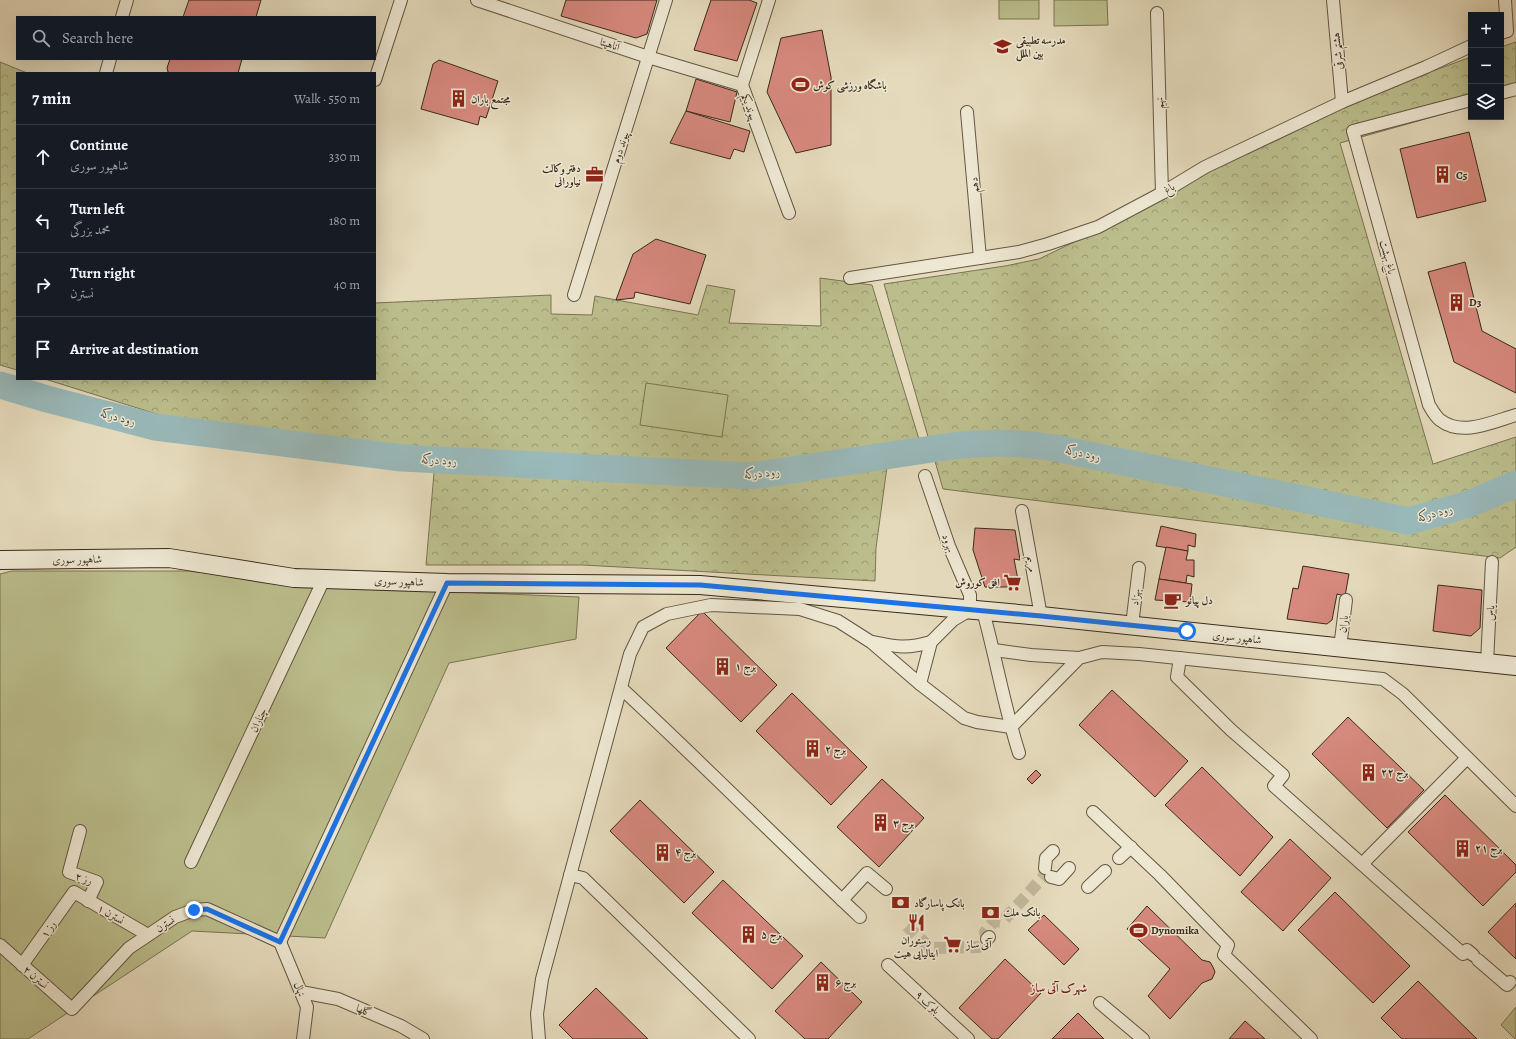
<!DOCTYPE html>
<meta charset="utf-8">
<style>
body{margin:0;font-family:Alegreya,Amiri,serif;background:#242831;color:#f1f3f6}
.controls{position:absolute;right:12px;top:12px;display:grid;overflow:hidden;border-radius:0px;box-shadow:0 4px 16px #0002}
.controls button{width:36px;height:36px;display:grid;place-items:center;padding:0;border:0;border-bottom:1px solid #363941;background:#171b24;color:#f1f3f6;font:20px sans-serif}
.stop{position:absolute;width:12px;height:12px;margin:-9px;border:3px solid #1a73e8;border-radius:50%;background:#fff}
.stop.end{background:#1a73e8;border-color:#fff;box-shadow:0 1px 4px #0008}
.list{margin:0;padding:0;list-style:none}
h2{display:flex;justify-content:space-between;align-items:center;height:52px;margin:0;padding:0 16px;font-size:17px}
h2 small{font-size:13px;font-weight:400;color:#9ea1a6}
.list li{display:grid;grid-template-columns:26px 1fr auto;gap:12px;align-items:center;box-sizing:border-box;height:64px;padding:0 16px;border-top:1px solid #363941}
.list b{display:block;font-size:15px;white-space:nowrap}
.list p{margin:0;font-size:13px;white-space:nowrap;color:#9ea1a6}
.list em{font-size:13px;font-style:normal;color:#9ea1a6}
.icon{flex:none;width:22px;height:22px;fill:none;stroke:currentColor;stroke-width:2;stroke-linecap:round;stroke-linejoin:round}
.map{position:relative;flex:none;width:1516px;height:1039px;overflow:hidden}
.search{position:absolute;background:#171b24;box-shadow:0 4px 16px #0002;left:16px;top:16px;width:360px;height:44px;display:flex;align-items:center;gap:10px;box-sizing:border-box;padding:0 14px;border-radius:0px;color:#9ea1a6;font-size:15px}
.panel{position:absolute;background:#171b24;box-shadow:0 4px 16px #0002;left:16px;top:72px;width:360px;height:308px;border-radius:0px}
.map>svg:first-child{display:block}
</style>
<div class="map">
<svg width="1516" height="1039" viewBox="0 0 1516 1039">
<defs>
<pattern id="forest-crowns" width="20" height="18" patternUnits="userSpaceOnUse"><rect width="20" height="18" fill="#bbbe8c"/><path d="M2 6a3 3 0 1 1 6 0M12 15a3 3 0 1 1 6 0" fill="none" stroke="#999b72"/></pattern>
</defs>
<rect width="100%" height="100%" fill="#e5dbbc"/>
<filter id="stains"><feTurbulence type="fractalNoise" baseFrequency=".005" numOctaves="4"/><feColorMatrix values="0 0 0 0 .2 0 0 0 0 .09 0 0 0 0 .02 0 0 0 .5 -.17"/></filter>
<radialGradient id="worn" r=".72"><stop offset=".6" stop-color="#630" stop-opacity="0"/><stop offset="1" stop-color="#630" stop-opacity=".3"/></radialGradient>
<!-- forest -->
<g fill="url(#forest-crowns)" stroke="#7a7454">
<polygon points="1516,42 1516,93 1501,97 1501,47"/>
<polygon points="1471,57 1471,106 1340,143 1433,464 1516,437 1516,547 1500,558 943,489 884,284 1005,266 1039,259 1101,229 1195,177 1359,98"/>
<polygon points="0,62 27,73 17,73 17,370 0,365"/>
<polygon points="820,278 872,285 925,459 887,467 876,548 875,581 583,565 426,565 434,473 433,449 182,422 45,379 375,379 375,303 551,295 551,314 592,315 595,296 698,315 707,285 735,290 729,323 821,326"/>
</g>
<!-- green -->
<g fill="#bbbe8c" stroke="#7a7454">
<rect x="999" y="0" width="40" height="19"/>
<polygon points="1054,0 1107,0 1108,25 1054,26"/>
<polygon points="646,383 728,395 722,437 640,425"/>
<polygon points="12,571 187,571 358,588 579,597 576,639 449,663 325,938 192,931 28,1039 0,1039 0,574"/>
<polygon points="1516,1007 1516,1039 1515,1039 1501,1025"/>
</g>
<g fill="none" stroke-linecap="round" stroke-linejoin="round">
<!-- river -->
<path stroke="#99b9ba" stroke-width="27" d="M0,385L47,399L155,427L402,458L752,476L952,446C989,442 1018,442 1055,448L1409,521L1469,504L1516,484"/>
</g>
<!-- building -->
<g fill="#d7897e" stroke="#382a1c">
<polygon points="189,0 261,0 256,17 183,17"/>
<polygon points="566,0 657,0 647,34 636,38 561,16"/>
<polygon points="711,0 749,0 757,3 737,61 694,50"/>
<polygon points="822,30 831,77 831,145 796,153 767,92 781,38"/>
<polygon points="170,59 242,59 238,73 171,73 168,72 167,68"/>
<polygon points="439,60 498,81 486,118 480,116 478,125 421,109 433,64"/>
<polygon points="696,79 737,92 730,122 686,111"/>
<polygon points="686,111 750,131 744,152 734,149 730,159 670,143"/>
<polygon points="1469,132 1486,201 1417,218 1400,149"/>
<polygon points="656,239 706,255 690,304 635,292 634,298 616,300 633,254"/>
<polygon points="1465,262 1482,331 1516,349 1516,393 1454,362 1428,272"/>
<polygon points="1161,526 1196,534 1195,547 1188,545 1188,551 1156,546"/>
<polygon points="975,528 1015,530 1020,560 1014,559 1018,580 1011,587 985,587 973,550"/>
<polygon points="1166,547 1188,551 1186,560 1194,560 1194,577 1187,575 1186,583 1159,579"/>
<polygon points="1303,566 1349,574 1345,596 1337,594 1332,620 1327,624 1287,619 1293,588 1298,589"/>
<polygon points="1159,579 1192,584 1190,602 1155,600"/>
<polygon points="1438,585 1482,590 1480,628 1471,636 1433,631"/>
<polygon points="702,611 777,685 741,722 666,648"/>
<polygon points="1112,690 1188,761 1155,797 1079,725"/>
<polygon points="792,693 867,767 831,805 756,731"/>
<polygon points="1348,717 1424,790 1387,828 1312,754"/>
<polygon points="1202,767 1273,837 1240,876 1165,805"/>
<polygon points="1036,770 1041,775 1032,784 1027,779"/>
<polygon points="882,779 924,818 879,867 837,827"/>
<polygon points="1445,795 1516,865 1516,872 1483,906 1408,832"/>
<polygon points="640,800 714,872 684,903 610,831"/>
<polygon points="1290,839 1331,878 1283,931 1241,892"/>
<polygon points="723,880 803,956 772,989 692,913"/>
<polygon points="1335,892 1410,966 1373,1003 1298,930"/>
<polygon points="1516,903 1516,959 1488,932"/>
<polygon points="1147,906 1202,960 1210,962 1213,967 1215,972 1212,979 1202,983 1170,1019 1148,996 1170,969 1127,929"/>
<polygon points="1044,915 1079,949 1064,965 1028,930"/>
<polygon points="1005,959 1041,993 998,1039 992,1039 959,1008"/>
<polygon points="821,962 862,1002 828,1039 805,1039 775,1011"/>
<polygon points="1418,981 1477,1039 1402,1039 1381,1018"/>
<polygon points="596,988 648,1039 573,1039 559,1025"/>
<polygon points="1078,1013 1104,1039 1052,1039"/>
<polygon points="1245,1021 1265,1039 1229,1039"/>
</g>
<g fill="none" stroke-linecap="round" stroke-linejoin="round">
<!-- street-tunnel -->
<polyline stroke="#c2b89c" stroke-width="12" stroke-dasharray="12 6" stroke-linecap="butt" points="907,926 930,948 979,947 987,939 985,932 994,921 1002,922 1044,876 1045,868"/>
<defs>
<g id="street">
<polyline points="477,0 648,57 742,85"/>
<polyline points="769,0 742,85 789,213"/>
<polyline points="1333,0 1342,102"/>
<polyline points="1157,13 1162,193"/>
<polyline points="122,17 127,0"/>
<polyline points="1501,33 1507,31 1505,0"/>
<polyline points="106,73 110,59"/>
<polyline points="375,80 401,0"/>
<polyline points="1501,93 1516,89"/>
<path d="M1471,100L1353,131L1429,405C1432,410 1435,416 1440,420C1462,437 1492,422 1516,415"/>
<polyline points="967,112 980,258"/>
<polyline points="850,278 1019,252 1048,244 1098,227 1162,193 1205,167 1342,102 1426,67 1471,46"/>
<polyline points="574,295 666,0"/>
<polyline points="1022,511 1041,616"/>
<path d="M983,611C996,658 1004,706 1019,753"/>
<polyline points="1132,625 1139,568"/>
<path d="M873,642C897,647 907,649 931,642"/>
<polyline points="1340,648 1346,600"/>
<polyline points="994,650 1031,655 1079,658"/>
<polyline points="1180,658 1177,677 1231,730 1283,775 1274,786 1463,954 1467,950 1473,955"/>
<polyline points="1487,663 1492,562"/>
<polyline points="920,684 931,642 953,620 970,610 970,595 949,546 925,476"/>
<path d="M621,688C702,763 779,841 860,917"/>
<polyline points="1011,727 1079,658 1102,652 1139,654 1383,679 1403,694 1516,806"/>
<polyline points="1093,812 1160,875 1228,945 1224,955 1311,1039"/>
<polyline points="80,831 69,872 97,882 88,901"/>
<polyline points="1119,858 1131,847"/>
<polyline points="191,862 324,579"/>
<polyline points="1362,864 1467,758"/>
<polyline points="1045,868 1046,858 1053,851"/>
<polyline points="570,875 583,878 749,1039"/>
<polyline points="1051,877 1059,879 1069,868"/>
<polyline points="1088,887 1105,871"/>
<polyline points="842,900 867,873 886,889"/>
<polyline points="987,939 989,937"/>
<polyline points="280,942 447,583"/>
<polyline points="280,942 307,1007 303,1039"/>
<polyline points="0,945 72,1009 129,948 175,917 194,910 207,909 280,942"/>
<polyline points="1478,960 1507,985 1510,982"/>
<polyline points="22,965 74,892 148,935"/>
<polyline points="888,965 968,1039"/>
<polyline points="301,992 338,999 401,1026 423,1039"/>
<polyline points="1100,1003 1143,1039"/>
<polyline points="539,1039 537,1014 542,979 630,654 643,627 667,614 711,605 800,609 838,621 871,642 920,684 964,718 977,722 1011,727"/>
</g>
<polyline id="secondary" points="0,560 169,558 294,578 447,583 700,585 1041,616 1516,666"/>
</defs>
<!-- street casing -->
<use href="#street" stroke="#635644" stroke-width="14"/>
<!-- secondary casing -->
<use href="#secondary" stroke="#382a1c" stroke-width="20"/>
<!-- street -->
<use href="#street" stroke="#eee8d3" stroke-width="12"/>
<!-- secondary -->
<use href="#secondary" stroke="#eee8d3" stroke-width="18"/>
</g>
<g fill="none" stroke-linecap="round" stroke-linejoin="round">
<!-- route -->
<polyline stroke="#1a73e8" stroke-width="5" points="194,910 207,909 280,942 447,583 700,585 1041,616 1187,631"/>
</g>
<!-- icons -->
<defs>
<symbol id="school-bare" viewBox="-9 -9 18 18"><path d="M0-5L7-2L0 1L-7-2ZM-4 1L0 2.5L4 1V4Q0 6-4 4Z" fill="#8f2418" stroke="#eee8d3" stroke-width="2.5" paint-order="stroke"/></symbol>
<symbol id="stadium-bare" viewBox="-9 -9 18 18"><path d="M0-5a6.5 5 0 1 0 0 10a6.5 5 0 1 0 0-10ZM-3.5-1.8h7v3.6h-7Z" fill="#8f2418" stroke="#eee8d3" stroke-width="2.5" paint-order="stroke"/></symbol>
<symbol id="building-bare" viewBox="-9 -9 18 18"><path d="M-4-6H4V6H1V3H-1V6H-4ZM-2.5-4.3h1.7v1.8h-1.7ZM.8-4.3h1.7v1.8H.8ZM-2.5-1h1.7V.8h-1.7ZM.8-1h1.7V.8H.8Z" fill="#8f2418" stroke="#eee8d3" stroke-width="2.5" paint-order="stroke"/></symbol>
<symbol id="office-bare" viewBox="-9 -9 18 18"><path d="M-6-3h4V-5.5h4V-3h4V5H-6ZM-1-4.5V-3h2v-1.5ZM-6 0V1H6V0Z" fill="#8f2418" stroke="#eee8d3" stroke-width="2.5" paint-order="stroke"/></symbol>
<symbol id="supermarket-bare" viewBox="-9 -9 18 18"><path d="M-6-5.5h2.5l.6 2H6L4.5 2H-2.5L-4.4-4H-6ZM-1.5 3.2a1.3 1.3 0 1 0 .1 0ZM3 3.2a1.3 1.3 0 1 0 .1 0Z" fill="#8f2418" stroke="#eee8d3" stroke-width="2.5" paint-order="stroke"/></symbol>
<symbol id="cafe-bare" viewBox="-9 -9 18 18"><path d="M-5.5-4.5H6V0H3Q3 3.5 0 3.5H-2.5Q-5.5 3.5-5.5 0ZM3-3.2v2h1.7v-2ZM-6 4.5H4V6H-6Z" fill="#8f2418" stroke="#eee8d3" stroke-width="2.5" paint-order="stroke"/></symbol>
<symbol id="bank-bare" viewBox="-9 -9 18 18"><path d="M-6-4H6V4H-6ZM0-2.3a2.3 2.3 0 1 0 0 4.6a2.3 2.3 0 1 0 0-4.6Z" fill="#8f2418" stroke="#eee8d3" stroke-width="2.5" paint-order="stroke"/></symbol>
<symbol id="restaurant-bare" viewBox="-9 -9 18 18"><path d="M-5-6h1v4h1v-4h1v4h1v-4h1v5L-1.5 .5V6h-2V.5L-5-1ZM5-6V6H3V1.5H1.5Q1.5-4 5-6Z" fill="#8f2418" stroke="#eee8d3" stroke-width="2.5" paint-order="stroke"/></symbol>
</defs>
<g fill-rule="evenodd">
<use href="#school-bare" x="990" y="34" width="25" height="25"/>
<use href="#stadium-bare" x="788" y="72" width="25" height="25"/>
<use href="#building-bare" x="446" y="86" width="25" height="25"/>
<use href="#office-bare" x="582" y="162" width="25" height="25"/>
<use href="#building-bare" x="1430" y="162" width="25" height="25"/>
<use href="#building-bare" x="1444" y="290" width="25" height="25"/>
<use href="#supermarket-bare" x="1000" y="570" width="25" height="25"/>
<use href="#cafe-bare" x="1160" y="588" width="25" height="25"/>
<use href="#building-bare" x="710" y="654" width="25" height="25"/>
<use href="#building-bare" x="800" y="736" width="25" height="25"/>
<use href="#building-bare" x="1356" y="760" width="25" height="25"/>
<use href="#building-bare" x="868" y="810" width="25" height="25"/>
<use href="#building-bare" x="1450" y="836" width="25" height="25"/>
<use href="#building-bare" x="650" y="840" width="25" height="25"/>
<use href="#bank-bare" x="888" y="890" width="25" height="25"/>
<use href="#bank-bare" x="978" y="900" width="25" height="25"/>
<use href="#restaurant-bare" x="904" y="910" width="25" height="25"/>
<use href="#stadium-bare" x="1126" y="918" width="25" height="25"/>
<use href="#building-bare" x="736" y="922" width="25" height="25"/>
<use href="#supermarket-bare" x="940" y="932" width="25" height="25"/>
<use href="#building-bare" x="810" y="970" width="25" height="25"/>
</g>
<g text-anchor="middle" stroke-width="3" stroke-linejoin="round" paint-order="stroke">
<!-- poi labels -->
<g font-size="11" font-weight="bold" fill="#382a1c" stroke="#eee8d3" text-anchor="start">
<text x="1016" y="44">مدرسه تطبیقی<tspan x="1016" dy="13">بین الملل</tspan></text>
<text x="813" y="89">باشگاه ورزشی کوش</text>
<text x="471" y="103">مجتمع باران</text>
<text x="581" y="172" text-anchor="end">دفتر وکالت<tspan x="581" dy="13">نیاورانی</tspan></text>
<text x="1456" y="179">C5</text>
<text x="1469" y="306">D3</text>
<text x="1000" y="586" text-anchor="end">افق کوروش</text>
<text x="1186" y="604">دل پیانو</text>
<text x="735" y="670">برج ۱</text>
<text x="825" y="753">برج ۲</text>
<text x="1381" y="776">برج ۲۲</text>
<text x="893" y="827">برج ۳</text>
<text x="1475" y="852">برج ۲۱</text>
<text x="675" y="856">برج ۴</text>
<text x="914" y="907">بانک پاسارگاد</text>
<text x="1003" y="916">بانک ملت</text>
<text x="1151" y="934">Dynomika</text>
<text x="761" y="938">برج ۵</text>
<text x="916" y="944" text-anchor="middle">رستوران<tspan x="916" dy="13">ایتالیایی هیت</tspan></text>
<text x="966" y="948">آتی ساز</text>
<text x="835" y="986">برج ۶</text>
</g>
<!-- street labels -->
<g font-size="11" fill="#382a1c" stroke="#eee8d3">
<text transform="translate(610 44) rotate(18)" y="4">آناهیتا</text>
<text transform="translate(1337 51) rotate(-95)" y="4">هشتم شرقی</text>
<text transform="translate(1159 103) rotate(-92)" y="4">نهم</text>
<text transform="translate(750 107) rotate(70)" y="4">پیوند یکم</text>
<text transform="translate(620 147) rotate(-73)" y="4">پیوند دوم</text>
<text transform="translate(974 185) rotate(-95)" y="4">دهم</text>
<text transform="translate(1169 188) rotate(-31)" y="4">باغ</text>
<text transform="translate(1388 257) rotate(75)" y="4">باغ بهشت</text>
<text transform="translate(949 543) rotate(70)" y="4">بهرود</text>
<text transform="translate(77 559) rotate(-1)" y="4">شاهپور سوری</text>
<text transform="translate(1032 564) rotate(80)" y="4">مریم</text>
<text transform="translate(399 581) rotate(2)" y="4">شاهپور سوری</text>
<text transform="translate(1135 597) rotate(-83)" y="4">بهزاد</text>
<text transform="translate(1490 613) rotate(-87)" y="4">یاس</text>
<text transform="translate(1343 624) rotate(-83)" y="4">باران</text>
<text transform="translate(1237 637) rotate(6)" y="4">شاهپور سوری</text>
<text transform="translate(258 720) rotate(-65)" y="4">چناران</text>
<text transform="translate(84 878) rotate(19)" y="4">رز ۲</text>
<text transform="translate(111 914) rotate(30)" y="4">نسترن ۱</text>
<text transform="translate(165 924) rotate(-32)" y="4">نسترن</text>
<text transform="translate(48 929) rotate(-55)" y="4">رز ۱</text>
<text transform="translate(36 977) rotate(41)" y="4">نسترن ۲</text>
<text transform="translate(300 989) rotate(67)" y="4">نهال</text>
<text transform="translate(928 1002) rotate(43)" y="4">بلوک ۹</text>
<text transform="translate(364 1010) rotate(23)" y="4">گلها</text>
</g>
<!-- water labels -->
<g font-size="12" font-style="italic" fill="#504e44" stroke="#eee8d3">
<text transform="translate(118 417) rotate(15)" y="4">رود درکه</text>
<text transform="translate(1083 453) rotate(12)" y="4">رود درکه</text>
<text transform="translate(439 460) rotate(3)" y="4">رود درکه</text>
<text transform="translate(762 473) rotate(-5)" y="4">رود درکه</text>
<text transform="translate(1435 513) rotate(-16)" y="4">رود درکه</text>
</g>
<!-- neighbourhood labels -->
<g font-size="12" font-weight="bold" fill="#7a1f14" stroke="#eee8d3">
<text x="1059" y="992">شهرک آتی ساز</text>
</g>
</g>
<rect width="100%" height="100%" filter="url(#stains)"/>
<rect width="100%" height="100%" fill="url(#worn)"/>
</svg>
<div class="controls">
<button>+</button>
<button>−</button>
<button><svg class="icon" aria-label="layers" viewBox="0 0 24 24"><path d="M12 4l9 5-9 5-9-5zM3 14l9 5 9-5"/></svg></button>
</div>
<div class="stop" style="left:1187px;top:631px"></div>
<div class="stop end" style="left:194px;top:910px"></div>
<div class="search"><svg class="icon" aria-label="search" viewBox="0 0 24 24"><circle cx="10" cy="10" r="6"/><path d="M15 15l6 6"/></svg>Search here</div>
<section class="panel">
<h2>7 min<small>Walk · 550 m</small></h2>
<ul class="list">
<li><svg class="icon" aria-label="ahead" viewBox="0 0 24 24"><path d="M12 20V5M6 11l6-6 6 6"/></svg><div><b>Continue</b><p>شاهپور سوری</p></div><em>330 m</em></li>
<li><svg class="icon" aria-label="left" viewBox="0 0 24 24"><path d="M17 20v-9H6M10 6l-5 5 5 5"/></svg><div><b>Turn left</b><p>محمد بزرگی</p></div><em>180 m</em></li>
<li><svg class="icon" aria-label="right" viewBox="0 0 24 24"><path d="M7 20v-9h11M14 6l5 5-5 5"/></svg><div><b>Turn right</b><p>نسترن</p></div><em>40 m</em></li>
<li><svg class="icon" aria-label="arrive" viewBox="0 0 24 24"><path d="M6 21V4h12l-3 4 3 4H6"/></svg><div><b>Arrive at destination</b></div></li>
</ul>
</section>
</div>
